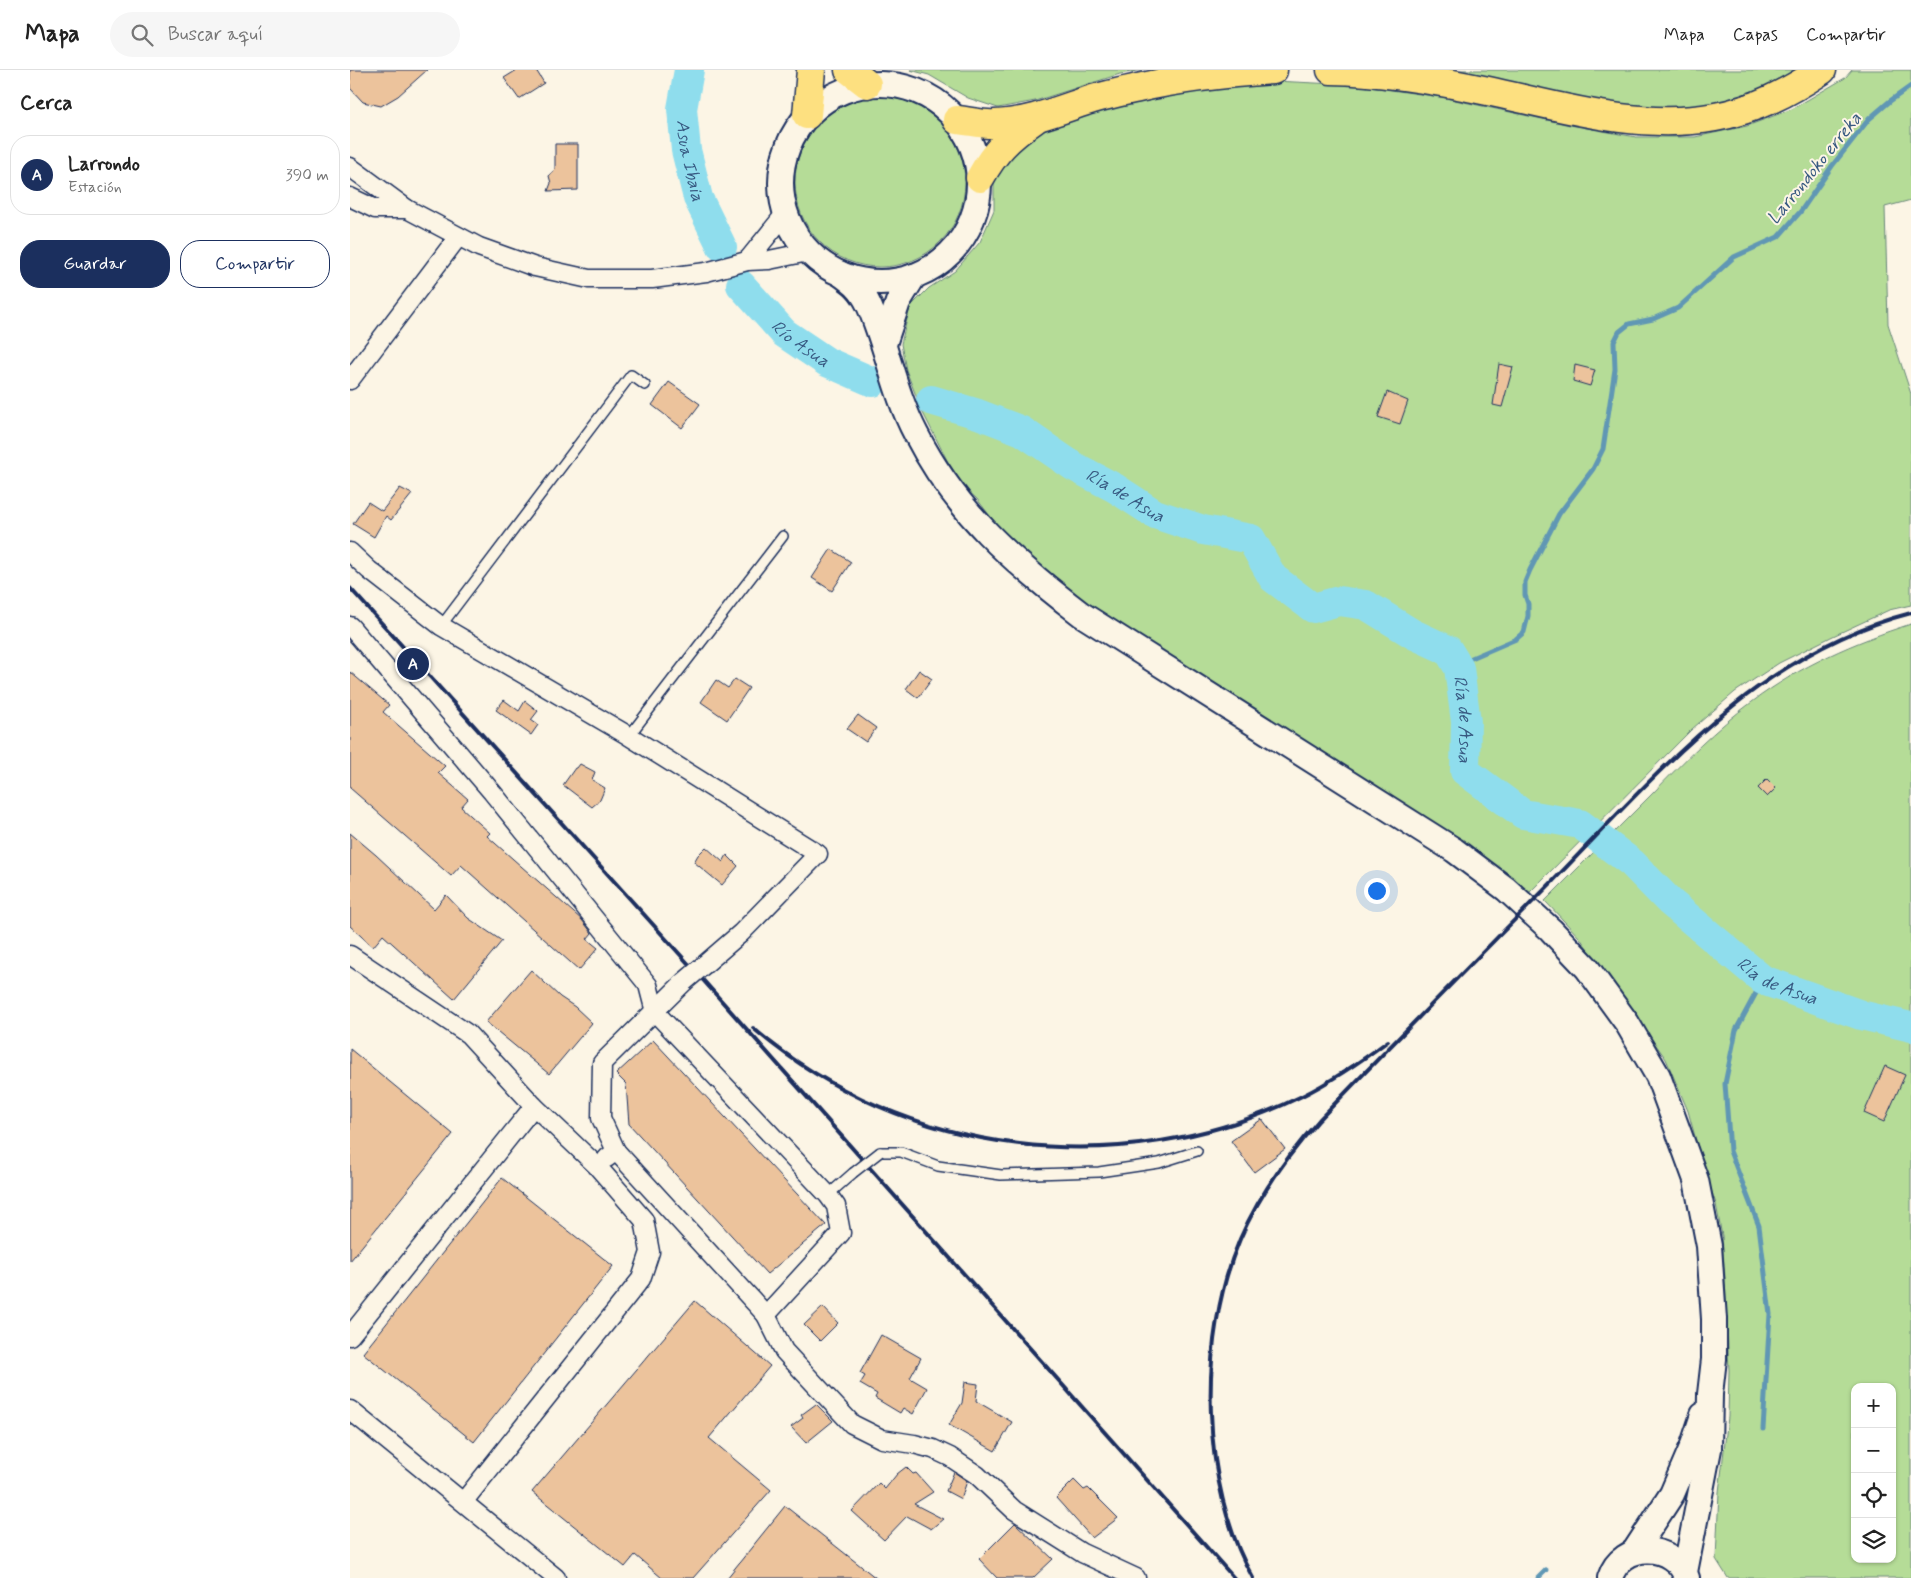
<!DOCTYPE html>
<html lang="es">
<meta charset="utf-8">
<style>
body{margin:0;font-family:Mynerve,sans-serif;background:#f6f6f6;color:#222}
.controls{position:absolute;right:15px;bottom:15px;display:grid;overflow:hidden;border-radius:10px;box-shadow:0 1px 4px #0004}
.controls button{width:45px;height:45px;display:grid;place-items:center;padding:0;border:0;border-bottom:1px solid #e0e0e0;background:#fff;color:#222;font:25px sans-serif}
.you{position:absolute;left:1026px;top:820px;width:18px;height:18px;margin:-12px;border:4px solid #fff;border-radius:50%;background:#1a73e8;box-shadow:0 0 0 8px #1a73e833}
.badge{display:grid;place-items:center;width:32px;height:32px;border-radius:50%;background:#1b2f5e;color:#fff;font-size:16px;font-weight:700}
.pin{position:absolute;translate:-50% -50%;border:2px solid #fff;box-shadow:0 1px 5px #0006}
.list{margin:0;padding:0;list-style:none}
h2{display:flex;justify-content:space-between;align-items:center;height:65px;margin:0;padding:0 20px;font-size:21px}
h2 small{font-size:16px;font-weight:400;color:#767676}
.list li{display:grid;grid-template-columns:32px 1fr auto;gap:15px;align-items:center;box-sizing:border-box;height:80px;margin:0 10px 10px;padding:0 10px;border:1px solid #e0e0e0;border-radius:20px}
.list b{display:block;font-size:19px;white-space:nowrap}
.list p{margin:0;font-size:16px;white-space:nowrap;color:#767676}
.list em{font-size:16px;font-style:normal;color:#767676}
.actions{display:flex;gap:10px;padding:15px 20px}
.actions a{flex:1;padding:11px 0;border:1px solid #1b2f5e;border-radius:20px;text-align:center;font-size:18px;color:#1b2f5e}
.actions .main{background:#1b2f5e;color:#fff}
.icon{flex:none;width:28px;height:28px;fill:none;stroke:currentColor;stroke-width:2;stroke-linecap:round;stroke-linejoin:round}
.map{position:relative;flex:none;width:1561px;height:1508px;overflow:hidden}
header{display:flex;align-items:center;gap:30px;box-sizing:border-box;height:70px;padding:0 25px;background:#fff;border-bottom:1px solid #e0e0e0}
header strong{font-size:24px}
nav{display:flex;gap:28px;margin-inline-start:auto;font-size:18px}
.search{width:350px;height:45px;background:#f6f6f6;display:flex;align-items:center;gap:12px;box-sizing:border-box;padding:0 18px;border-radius:28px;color:#767676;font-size:19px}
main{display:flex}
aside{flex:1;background:#fff}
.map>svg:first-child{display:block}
</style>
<header>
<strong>Mapa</strong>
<div class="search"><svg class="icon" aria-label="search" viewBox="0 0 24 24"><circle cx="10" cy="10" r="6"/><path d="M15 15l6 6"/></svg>Buscar aquí</div>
<nav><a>Mapa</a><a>Capas</a><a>Compartir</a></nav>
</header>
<main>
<aside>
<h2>Cerca<small></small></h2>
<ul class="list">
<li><span class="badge">A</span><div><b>Larrondo</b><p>Estación</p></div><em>390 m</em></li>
</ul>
<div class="actions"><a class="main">Guardar</a><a>Compartir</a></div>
</aside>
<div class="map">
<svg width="1561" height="1508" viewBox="0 0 1561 1508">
<rect width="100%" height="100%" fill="#fcf5e5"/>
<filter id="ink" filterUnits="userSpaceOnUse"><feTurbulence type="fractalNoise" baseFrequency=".02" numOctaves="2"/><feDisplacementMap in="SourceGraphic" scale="10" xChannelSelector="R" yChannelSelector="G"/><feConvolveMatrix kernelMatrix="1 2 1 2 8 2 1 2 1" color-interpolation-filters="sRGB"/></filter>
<g filter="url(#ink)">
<!-- green -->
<g fill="#b5dc97" stroke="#68867a" fill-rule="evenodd">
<polygon points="560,0 792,0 770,4 685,31 648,38 618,28 579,5"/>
<polygon points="1085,0 1452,0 1419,21 1376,32 1297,42"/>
<polygon points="1502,0 1561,0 1561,130 1535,137 1538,254 1561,324 1561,535 1539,540 1483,566 1429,593 1385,622 1342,659 1179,823 1077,751 746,541 701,506 668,476 647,455 627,429 615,418 597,390 572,341 556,300 551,274 560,237 579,218 605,201 630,172 644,140 644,114 653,94 673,69 726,47 813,26 924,11 1006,15 1091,27 1220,55 1286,67 1345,67 1397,56 1442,39 1495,8"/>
<circle cx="530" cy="112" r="85"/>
<path d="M1561,554V1508H1378L1366,1489L1369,1422L1378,1347L1379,1301L1375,1208L1372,1166L1366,1134L1352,1092L1338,1041L1316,989L1230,868L1195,831C1231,795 1266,760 1302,724C1334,691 1365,659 1402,632C1450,596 1504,572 1561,554ZM1505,1317H1542V1489H1505Z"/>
</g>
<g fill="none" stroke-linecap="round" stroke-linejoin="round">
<!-- stream -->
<g stroke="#6197b4" stroke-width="5">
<polyline points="1109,598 1117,590 1166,569 1174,562 1178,546 1178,534 1175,525 1175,512 1180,500 1209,444 1243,399 1253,379 1265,299 1264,272 1269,262 1279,254 1303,249 1328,238 1384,187 1428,167 1451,141 1482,96 1519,49 1540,31 1561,16"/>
<polyline points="1413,1359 1420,1244 1409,1156 1380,1081 1375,1014 1386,960 1413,910"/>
<polyline points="1188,1508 1196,1500"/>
</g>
<!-- river -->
<g stroke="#8fdded" stroke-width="30">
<path id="s1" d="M339,0L332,39L336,80L348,128L372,177"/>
<path id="s2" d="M391,215L434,263L477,292L523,312"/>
<path id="s3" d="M581,330L628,344L672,361L723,396L765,418L805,444L853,460L901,469L923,508L963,538L989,531L1016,535L1063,564L1098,580L1109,598L1116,652L1115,701L1173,744L1230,754L1282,793L1320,832L1413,910L1511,945L1561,957"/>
</g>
</g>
<!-- building -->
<g fill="#ecc39c" stroke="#1b2f5e">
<polygon points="0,0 77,0 48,26 31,36 13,32 0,18"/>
<polygon points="167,0 186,0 194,13 169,29 154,8"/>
<polygon points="205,74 228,74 228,120 198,121 201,113 199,106 205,99"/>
<polygon points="1149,294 1163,297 1152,337 1143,335"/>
<polygon points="1225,295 1245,300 1240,316 1223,311"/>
<polygon points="319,312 350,334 332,358 302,335"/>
<polygon points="1037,322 1058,331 1050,354 1028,347"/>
<polygon points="50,418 62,424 41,450 36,446 24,467 3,454 18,432 32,441"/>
<polygon points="481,479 501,492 482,521 462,508"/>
<polygon points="569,600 582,609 568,628 556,619"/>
<polygon points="0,602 39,635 33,642 95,696 88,703 118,729 111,737 140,763 137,766 232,850 242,863 237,869 248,878 229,900 111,795 101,806 0,718"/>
<polygon points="385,609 399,618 377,650 351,632 366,610 378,618"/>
<polygon points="154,630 169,641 175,631 188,641 181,650 188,655 181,665 146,640"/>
<polygon points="508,645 526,658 516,672 497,659"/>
<polygon points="230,694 245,702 242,710 255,718 250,730 242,737 213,715 225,698 227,698"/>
<polygon points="1417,709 1426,718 1417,727 1408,718"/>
<polygon points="0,763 26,785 84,839 96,825 118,848 152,871 104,929 33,865 23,877 0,856"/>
<polygon points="356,777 373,792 377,785 388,796 372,815 344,792 348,785"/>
<polygon points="181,900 210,927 225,937 242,953 199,1004 136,952"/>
<polygon points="303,970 476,1155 417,1204 279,1054 276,1014 266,1004"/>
<polygon points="0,979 103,1064 0,1191"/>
<polygon points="1535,996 1555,1005 1534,1052 1514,1043"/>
<polygon points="912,1049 935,1079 904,1102 881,1071"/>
<polygon points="152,1108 263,1196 124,1372 13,1283"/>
<polygon points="345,1231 420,1296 359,1368 421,1420 343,1508 312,1508 285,1485 275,1497 182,1422"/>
<polygon points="473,1237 488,1253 470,1271 454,1255"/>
<polygon points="531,1265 571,1288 560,1308 577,1318 563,1344 553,1338 550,1343 525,1328 527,1324 510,1314 515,1306 510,1303"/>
<polygon points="615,1312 628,1314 626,1331 662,1352 645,1381 599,1355 612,1333"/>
<polygon points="466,1334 483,1351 456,1373 441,1357 453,1348 451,1345"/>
<polygon points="556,1397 563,1404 566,1403 583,1422 564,1434 593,1449 581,1459 557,1446 534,1470 502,1441 529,1413 535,1419 547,1404"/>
<polygon points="604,1402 617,1411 611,1429 596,1421"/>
<polygon points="724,1410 734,1420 738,1418 768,1448 742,1468 706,1428"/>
<polygon points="435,1436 526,1508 377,1508"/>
<polygon points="665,1453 703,1489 683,1508 647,1508 629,1489"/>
</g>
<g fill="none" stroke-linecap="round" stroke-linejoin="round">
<defs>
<g id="lane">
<polyline points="91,556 281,305 295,315"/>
<polyline points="279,666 433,466"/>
<polyline points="530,1082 551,1082 588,1096 651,1105 749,1102 809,1093 847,1081"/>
<polyline points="478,1125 503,1103"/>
</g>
<g id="street">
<polyline points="0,97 57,139 129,177 185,197 239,209 302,209 356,202 397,191 419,190 458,182"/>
<polyline points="0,127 25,139 57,139"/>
<polyline points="397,191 435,144"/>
<polyline points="0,310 108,167"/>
<polyline points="0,482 19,500 91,556 279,666 468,784 391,863 354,895"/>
<polyline points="0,556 142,722 298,915 305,942 478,1125 486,1136 491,1163 416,1245 266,1081"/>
<polyline points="0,885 118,964 184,1036 247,1096 294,1150 300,1182 291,1209 114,1431"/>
<polyline points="257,1088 266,1081 251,1048 252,993 334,912"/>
<polyline points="416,1245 434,1281 502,1354 532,1369 564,1374 583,1379 600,1387 627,1405 664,1440 732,1483 786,1508"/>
<polyline points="0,1266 184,1036"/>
<polyline points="0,1340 206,1508"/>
</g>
<g id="secondary">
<circle cx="530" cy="113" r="99"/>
<path d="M491,204C496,208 502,212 506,216C517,227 522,242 527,256C540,292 548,330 566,364C606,442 662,491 731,544L1104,780L1156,819L1201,860L1237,898L1277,953L1308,1006L1346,1110L1359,1176L1364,1249V1289L1360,1324L1359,1379L1335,1502"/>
<polyline points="534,274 548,232 564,206"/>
<polyline points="1284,1482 1322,1424 1343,1375 1353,1345"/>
<path d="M1260,1508C1271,1471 1324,1472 1337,1508"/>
</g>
<g id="highway">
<polyline points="499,0 517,14"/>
<path d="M981,0C1034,1 1086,10 1138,21C1212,37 1289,61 1365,47C1405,40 1439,22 1472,0"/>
<polyline points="457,45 461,0"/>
<path d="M607,50C620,51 633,55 645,54C676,53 704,42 733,32C751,26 770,22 788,18C832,8 878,3 923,0"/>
<path d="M630,108C645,81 658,68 684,50"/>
</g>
</defs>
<!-- lane casing -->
<use href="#lane" stroke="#1b2f5e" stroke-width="12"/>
<!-- street casing -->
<use href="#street" stroke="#1b2f5e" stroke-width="21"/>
<!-- secondary casing -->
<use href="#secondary" stroke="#1b2f5e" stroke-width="28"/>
<!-- highway casing -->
<use href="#highway" stroke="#1b2f5e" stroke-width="31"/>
<!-- lane -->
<use href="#lane" stroke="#fcf5e5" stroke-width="9"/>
<!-- street -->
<use href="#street" stroke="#fcf5e5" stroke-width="18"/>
<!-- secondary -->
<use href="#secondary" stroke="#fcf5e5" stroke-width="24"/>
<!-- highway -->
<use href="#highway" stroke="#fde080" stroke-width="28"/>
<!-- rail -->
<g stroke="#1b2f5e" stroke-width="4">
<polyline points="0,518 353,910 884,1508"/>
<path d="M403,958C555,1088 773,1114 952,1026C982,1011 1010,992 1038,971"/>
<path d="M903,1508C850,1415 848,1267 890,1169C909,1125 937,1086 969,1050C1046,970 1124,891 1202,812C1307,704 1409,582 1561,543"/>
</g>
<defs>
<polyline id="lane-bridge" points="503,1103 530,1082"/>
<polyline id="street-bridge" points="334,912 354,895"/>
</defs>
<!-- lane-bridge casing -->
<use href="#lane-bridge" stroke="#1b2f5e" stroke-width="12" stroke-linecap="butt"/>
<!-- street-bridge casing -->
<use href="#street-bridge" stroke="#1b2f5e" stroke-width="21" stroke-linecap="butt"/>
<!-- lane-bridge -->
<use href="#lane-bridge" stroke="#fcf5e5" stroke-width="9"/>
<!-- street-bridge -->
<use href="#street-bridge" stroke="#fcf5e5" stroke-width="18"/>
</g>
</g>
<g text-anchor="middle" stroke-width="4" stroke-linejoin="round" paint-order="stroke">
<!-- water labels -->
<g font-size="18" font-style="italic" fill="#385a82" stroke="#fcf5e5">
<text dy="6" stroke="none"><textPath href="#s1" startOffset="92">Asua Ibaia</textPath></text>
<text transform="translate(1464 98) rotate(-51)" y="6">Larrondoko erreka</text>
<text dy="6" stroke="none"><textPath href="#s2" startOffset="84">Río Asua</textPath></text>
<text dy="6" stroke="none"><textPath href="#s3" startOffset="218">Ría de Asua</textPath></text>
<text dy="6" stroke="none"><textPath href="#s3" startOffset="668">Ría de Asua</textPath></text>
<text dy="6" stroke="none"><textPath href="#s3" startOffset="1104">Ría de Asua</textPath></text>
</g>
</g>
</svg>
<div class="controls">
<button>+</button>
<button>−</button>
<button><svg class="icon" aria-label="locate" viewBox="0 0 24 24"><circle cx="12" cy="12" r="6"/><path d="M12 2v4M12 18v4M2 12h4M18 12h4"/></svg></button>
<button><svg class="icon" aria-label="layers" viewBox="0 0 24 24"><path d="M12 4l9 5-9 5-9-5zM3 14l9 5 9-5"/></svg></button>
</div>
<div class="you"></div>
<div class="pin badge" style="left:63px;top:594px">A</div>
</div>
</main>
